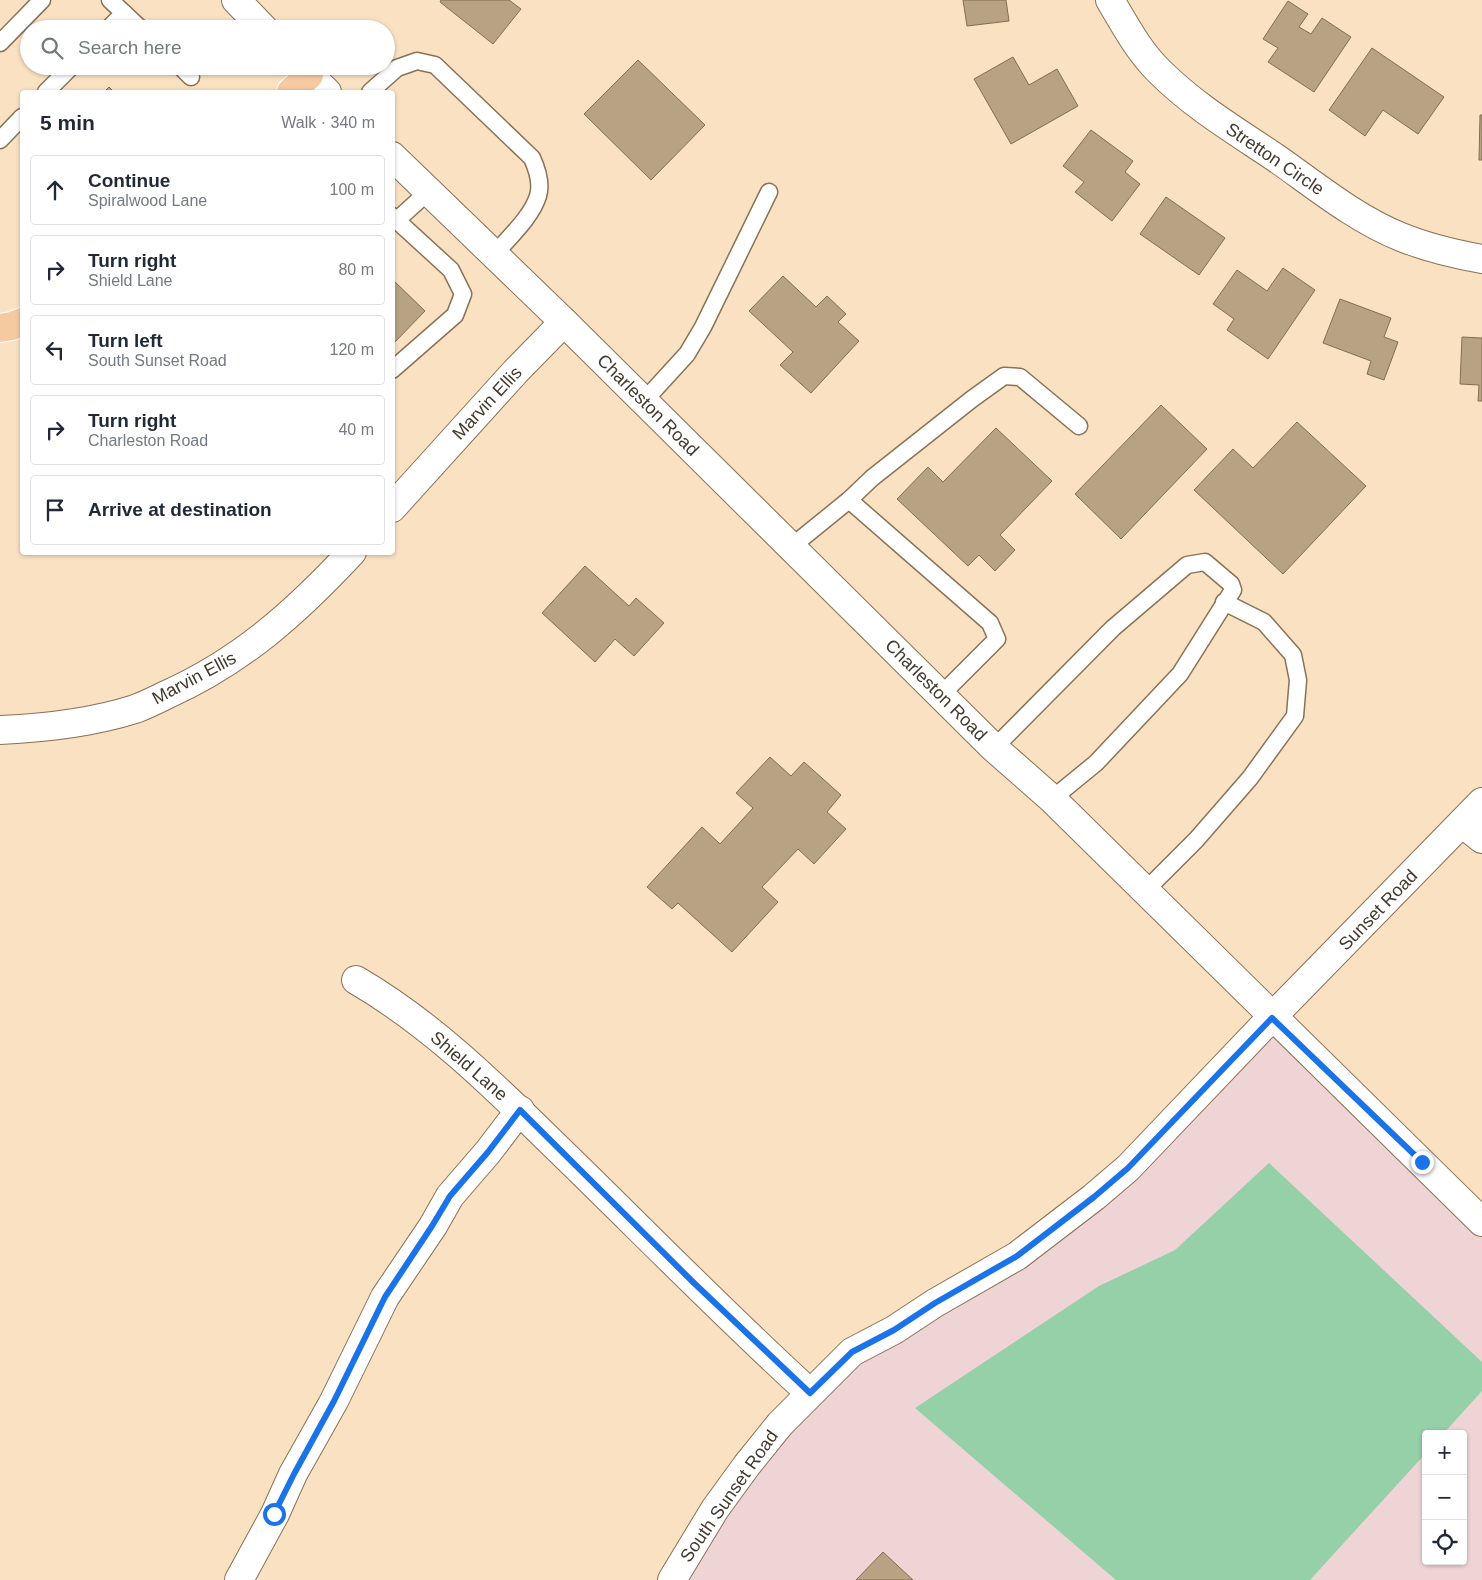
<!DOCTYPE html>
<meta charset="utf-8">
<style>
body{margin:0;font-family:Helvetica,sans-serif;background:#f2f2f3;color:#1f2937}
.controls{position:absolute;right:15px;bottom:15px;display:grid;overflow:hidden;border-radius:5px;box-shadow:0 1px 4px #0004}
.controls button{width:45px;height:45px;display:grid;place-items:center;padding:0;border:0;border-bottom:1px solid #e0e1e3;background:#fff;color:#1f2937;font:25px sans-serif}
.stop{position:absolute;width:15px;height:15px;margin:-11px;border:4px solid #1a73e8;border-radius:50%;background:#fff}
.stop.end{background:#1a73e8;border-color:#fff;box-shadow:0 1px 5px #0008}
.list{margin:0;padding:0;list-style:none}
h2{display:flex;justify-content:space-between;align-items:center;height:65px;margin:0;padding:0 20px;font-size:21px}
h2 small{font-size:16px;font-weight:400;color:#747a83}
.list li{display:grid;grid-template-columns:32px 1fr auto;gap:15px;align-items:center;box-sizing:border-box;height:70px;margin:0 10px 10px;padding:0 10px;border:1px solid #e0e1e3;border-radius:5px}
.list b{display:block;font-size:19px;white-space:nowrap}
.list p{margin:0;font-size:16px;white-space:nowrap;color:#747a83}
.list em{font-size:16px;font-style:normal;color:#747a83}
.icon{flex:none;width:28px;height:28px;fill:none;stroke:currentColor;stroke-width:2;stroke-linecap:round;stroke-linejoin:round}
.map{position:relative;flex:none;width:1482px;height:1580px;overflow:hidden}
.search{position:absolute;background:#fff;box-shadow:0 1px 4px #0004;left:20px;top:20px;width:375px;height:55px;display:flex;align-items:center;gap:12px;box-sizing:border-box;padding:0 18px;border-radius:28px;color:#747a83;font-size:19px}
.panel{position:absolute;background:#fff;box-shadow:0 1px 4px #0004;left:20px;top:90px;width:375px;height:465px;border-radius:5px}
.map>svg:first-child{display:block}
</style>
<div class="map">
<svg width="1482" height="1580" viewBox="0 0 1482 1580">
<rect width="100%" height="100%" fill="#fae1c2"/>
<!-- education -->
<path fill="#efd4d5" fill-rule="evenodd" d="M1272,1017L1482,1222V1580H672L810,1393L1017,1256ZM1426,1434H1463V1561H1426Z"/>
<!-- green -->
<polygon fill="#95d0a9" points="1269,1163 1482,1362 1482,1391 1443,1434 1426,1434 1426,1453 1310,1580 1116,1580 915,1408 1099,1286 1175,1250"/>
<!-- building -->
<g fill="#b7a383" stroke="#816e50">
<polygon points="441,0 509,0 521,9 493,44 440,2"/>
<polygon points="963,0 1006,0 1009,21 967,26"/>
<polygon points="1288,1 1308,14 1299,27 1311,34 1322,18 1351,37 1314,92 1268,62 1278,48 1263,39"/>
<polygon points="1372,48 1444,97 1418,134 1383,110 1365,136 1329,110"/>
<polygon points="1013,57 1029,85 1057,69 1078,106 1011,144 974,79"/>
<polygon points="638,60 705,125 651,180 584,114"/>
<polygon points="109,87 114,92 104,92"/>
<polygon points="1480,115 1482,115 1482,160 1479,160"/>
<polygon points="1091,130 1133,161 1125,172 1140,184 1112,221 1075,192 1084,182 1063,166"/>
<polygon points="1166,197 1225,238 1199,275 1140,234"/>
<polygon points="1283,268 1315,290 1268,359 1227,330 1234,319 1213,304 1237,270 1267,291"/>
<polygon points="783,276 816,307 827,296 846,314 838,322 859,341 811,393 780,365 793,352 749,311"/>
<polygon points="392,279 425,311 392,345"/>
<polygon points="1340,299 1391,318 1384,337 1398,342 1384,380 1367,374 1371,361 1323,343"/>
<polygon points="1462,337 1482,338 1482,401 1478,401 1479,385 1460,384"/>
<polygon points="1161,405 1207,449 1121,539 1075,494"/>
<polygon points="1297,422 1366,486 1283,574 1194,490 1233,449 1253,468"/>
<polygon points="996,428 1052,481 1000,535 1015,550 995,571 979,555 968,566 897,499 928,467 943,482"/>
<polygon points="585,566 629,606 636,598 664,623 634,656 615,639 595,662 542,613"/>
<polygon points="770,757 791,776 804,762 841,795 827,812 846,829 814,864 798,849 762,887 778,902 732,952 678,903 672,909 647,887 702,827 720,844 753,808 736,793"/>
<polygon points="883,1552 913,1580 856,1580"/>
</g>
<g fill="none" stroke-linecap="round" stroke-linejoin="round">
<defs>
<g id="service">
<polyline points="110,0 141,29"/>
<polyline points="108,29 124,13"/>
<polyline points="0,43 42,0"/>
<polyline points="180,66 191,77"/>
<polyline points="46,92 72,66"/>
<path d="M370,92L397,68L417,61L435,65L532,158C537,169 542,183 538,196C531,218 509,237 494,255"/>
<polyline points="0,140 22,117"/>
<polyline points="392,216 451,270 463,294 455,315 392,370"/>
<polyline points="397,220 429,191"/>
<polyline points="644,401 687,354 703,327 769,192"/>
<polyline points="849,500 990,623 997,639 941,695"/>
<polyline points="791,547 849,500 872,478 972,399 1004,376 1020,377 1079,426"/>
<polyline points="994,748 1113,628 1187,565 1205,562 1231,584 1233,590 1180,674 1096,763 1052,799"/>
<polyline points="1145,891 1196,840 1250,778 1295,716 1298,680 1293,655 1264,622 1224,602"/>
</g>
<g id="minor">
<path d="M1110,0C1125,25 1139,52 1160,72C1194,106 1236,131 1276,158C1316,186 1356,219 1401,237C1428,248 1454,254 1482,259"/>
<polyline points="392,508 516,371 564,322"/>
<path d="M0,730C46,728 91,723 135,709C146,705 156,700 166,695C242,661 296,612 352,552"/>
<polyline points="1462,823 1482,839"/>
<path d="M356,980C428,1022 488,1080 547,1138C635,1223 720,1311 810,1393"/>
<polyline points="239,1580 275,1514 293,1474 334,1401 385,1297 433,1226 450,1196 488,1152 520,1110"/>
<polyline points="672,1580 715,1509 747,1465 780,1424 852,1352 894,1330 935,1303 1017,1256 1094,1197 1128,1168 1272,1017"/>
</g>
<g id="tertiary">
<polyline points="236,0 264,29"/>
<polyline points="300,66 327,92"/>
<polyline points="392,156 564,322 994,748 1052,799 1482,1222"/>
<polyline points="1272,1017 1482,802"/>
</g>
<g id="trunk">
<polyline points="291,92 309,75"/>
<polyline points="0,328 12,326 22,322"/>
</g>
</defs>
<!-- service casing -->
<use href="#service" stroke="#897256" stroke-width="19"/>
<!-- minor casing -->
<use href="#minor" stroke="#897256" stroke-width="30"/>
<!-- tertiary casing -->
<use href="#tertiary" stroke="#897256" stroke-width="30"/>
<!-- trunk casing -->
<use href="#trunk" stroke="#fff" stroke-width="30"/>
<!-- service -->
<use href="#service" stroke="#fff" stroke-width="16"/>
<!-- minor -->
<use href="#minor" stroke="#fff" stroke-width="28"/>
<!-- tertiary -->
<use href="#tertiary" stroke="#fff" stroke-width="28"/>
<!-- trunk -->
<use href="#trunk" stroke="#f6caa0" stroke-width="28"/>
</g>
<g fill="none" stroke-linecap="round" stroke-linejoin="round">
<!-- route -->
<polyline stroke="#1a73e8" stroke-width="6" points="274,1514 294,1474 334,1401 385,1297 432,1226 450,1196 488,1152 520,1110 694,1283 810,1393 852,1352 894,1330 935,1303 1017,1256 1094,1197 1128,1168 1272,1018 1422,1162"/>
</g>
<g text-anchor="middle" stroke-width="4" stroke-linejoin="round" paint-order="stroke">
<!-- street labels -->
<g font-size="18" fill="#43392d" stroke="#fff">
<text transform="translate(1275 159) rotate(34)" y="6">Stretton Circle</text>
<text transform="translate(487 403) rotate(-47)" y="6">Marvin Ellis</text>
<text transform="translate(648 405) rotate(45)" y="6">Charleston Road</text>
<text transform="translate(194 678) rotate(-28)" y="6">Marvin Ellis</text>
<text transform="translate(936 690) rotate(45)" y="6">Charleston Road</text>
<text transform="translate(1378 910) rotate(-46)" y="6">Sunset Road</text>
<text transform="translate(469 1066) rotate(41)" y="6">Shield Lane</text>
<text transform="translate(729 1496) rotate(-55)" y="6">South Sunset Road</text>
</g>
</g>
</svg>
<div class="controls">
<button>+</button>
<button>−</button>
<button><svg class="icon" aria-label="locate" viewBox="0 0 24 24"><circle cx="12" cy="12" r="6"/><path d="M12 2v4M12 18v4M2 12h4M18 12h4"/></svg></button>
</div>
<div class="stop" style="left:274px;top:1514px"></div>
<div class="stop end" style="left:1422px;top:1162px"></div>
<div class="search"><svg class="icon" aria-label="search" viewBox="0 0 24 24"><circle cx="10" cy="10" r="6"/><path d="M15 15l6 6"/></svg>Search here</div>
<section class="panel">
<h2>5 min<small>Walk · 340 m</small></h2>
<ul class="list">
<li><svg class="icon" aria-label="ahead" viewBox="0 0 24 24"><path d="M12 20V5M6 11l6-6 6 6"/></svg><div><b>Continue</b><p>Spiralwood Lane</p></div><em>100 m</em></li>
<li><svg class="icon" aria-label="right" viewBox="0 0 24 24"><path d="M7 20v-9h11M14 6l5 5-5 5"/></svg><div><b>Turn right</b><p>Shield Lane</p></div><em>80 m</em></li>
<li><svg class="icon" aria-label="left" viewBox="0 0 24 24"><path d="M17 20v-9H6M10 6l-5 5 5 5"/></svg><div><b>Turn left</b><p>South Sunset Road</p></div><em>120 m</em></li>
<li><svg class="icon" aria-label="right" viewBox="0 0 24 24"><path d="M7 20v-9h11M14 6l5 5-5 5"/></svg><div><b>Turn right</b><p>Charleston Road</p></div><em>40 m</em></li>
<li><svg class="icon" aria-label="arrive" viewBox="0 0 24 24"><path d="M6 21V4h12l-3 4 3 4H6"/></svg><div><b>Arrive at destination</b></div></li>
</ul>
</section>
</div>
